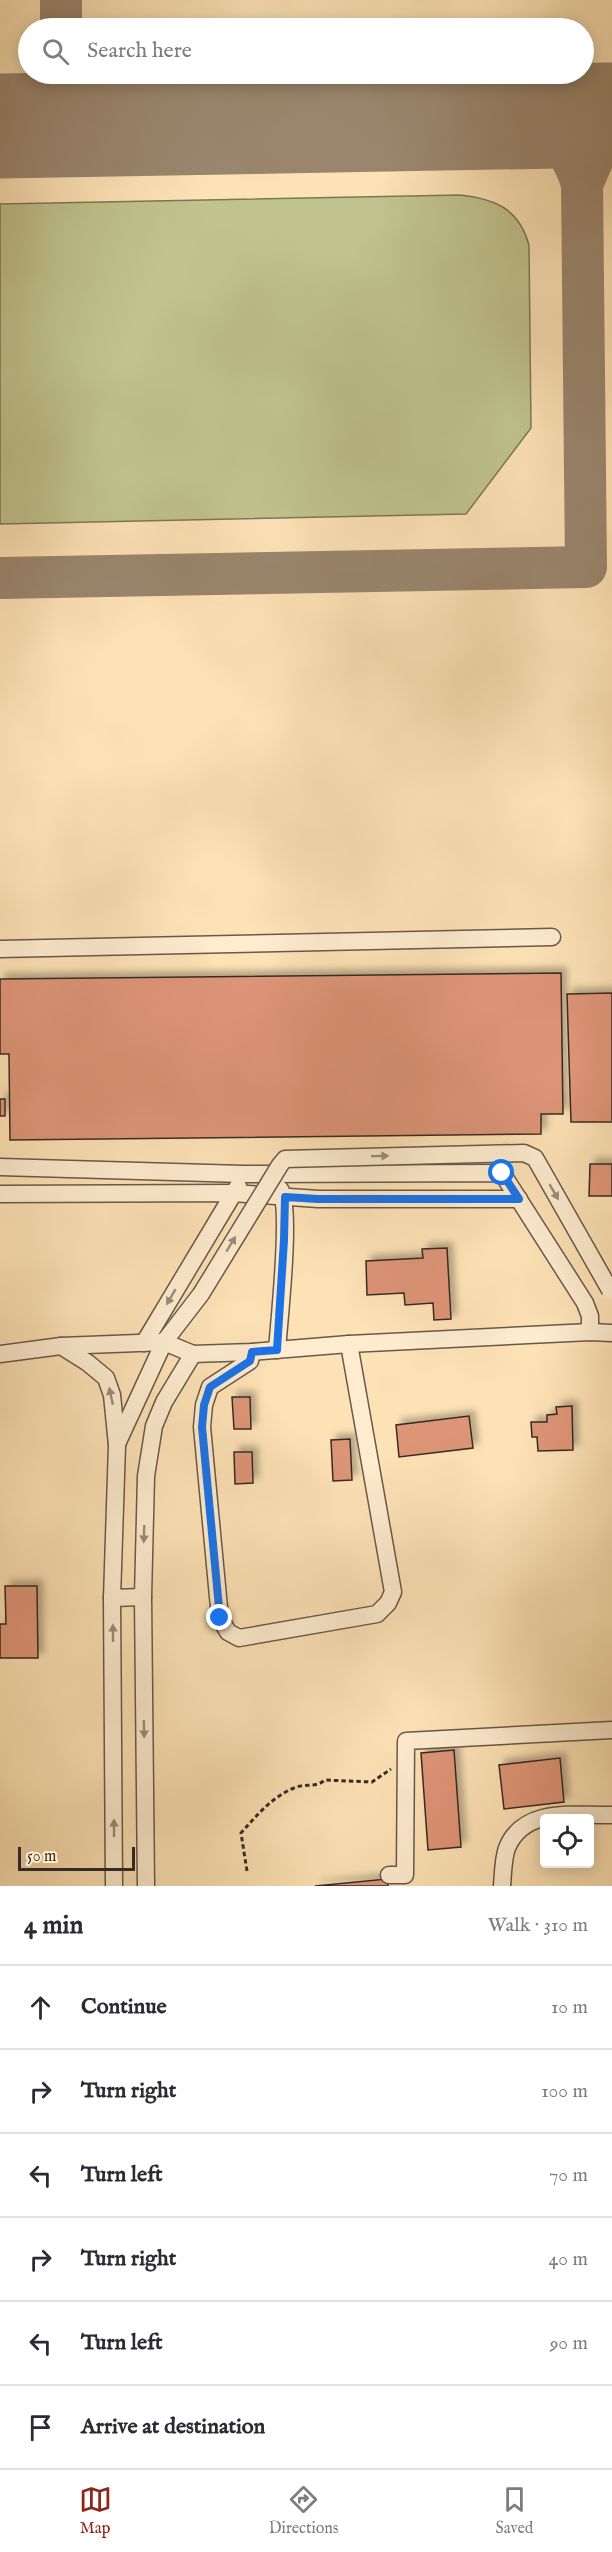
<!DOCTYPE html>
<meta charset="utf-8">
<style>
body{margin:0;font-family:"IM FELL English",serif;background:#f7f7f7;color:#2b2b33}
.controls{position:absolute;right:18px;bottom:18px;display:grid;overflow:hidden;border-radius:6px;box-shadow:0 3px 15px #0003}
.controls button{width:54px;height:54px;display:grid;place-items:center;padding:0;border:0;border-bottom:2px solid #e1e1e2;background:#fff;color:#2b2b33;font:30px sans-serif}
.scale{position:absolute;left:18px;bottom:15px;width:117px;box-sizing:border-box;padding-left:6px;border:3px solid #372b26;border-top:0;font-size:16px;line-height:21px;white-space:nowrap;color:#372b26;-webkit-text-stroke:4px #feeccf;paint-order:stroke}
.stop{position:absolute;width:18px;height:18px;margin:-14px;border:4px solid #1a73e8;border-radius:50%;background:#fff}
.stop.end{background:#1a73e8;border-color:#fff;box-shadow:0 2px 6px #0008}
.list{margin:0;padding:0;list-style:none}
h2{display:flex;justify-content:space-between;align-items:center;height:78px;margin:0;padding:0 24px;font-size:26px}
h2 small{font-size:20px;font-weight:400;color:#7c7c81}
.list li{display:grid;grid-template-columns:39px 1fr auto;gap:18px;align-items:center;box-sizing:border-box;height:84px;padding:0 24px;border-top:2px solid #e1e1e2}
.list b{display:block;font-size:22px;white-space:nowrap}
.list em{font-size:20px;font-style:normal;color:#7c7c81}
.icon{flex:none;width:33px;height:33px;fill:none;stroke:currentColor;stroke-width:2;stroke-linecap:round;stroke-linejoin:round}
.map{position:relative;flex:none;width:612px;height:1886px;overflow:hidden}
.search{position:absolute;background:#fff;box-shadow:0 3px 15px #0003;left:18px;right:18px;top:18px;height:66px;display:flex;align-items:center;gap:15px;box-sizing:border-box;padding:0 21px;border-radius:33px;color:#7c7c81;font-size:22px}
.sheet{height:582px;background:#fff}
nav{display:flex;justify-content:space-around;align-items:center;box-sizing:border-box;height:84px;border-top:2px solid #e1e1e2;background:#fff;font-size:16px;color:#7c7c81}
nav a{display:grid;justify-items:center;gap:3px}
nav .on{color:#8f2418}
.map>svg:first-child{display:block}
</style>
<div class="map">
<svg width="612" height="1886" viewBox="0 0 612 1886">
<defs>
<filter id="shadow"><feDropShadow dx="5.5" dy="-5.5" stdDeviation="3" flood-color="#0004"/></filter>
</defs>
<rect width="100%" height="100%" fill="#fde2b5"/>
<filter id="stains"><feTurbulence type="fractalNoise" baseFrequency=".00333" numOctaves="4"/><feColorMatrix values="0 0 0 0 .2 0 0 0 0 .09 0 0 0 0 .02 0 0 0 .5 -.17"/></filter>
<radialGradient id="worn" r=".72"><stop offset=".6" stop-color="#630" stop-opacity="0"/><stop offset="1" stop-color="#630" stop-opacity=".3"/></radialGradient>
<!-- green -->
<path fill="#c0c38d" stroke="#7c775a" stroke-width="1.5" d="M460,195C496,199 519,209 529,245L531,428L466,514L0,524V204Z"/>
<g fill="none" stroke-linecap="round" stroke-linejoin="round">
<!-- taxiway -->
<g stroke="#9a866e" stroke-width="42">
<polyline points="61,0 61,28"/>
<polyline points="62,74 62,125"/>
<polyline points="582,184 596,152 612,133"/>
<path d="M0,578L586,567L582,184C576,164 562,137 542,127C532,122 521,120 510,118"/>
</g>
<!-- runway -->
<polyline stroke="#9a866e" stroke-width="105" points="0,126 612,115"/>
</g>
<!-- building -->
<g fill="#dd9577" stroke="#372b26" stroke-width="1.5" filter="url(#shadow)">
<polygon points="561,973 563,1114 541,1114 541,1134 10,1140 9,1054 0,1054 0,979"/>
<polygon points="612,993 612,1122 571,1122 567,994"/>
<rect x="0" y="1099" width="5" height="17"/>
<polygon points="590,1164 612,1164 612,1196 589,1196"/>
<polygon points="447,1248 451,1319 434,1320 433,1303 405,1305 404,1293 367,1295 366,1261 423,1258 422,1249"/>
<polygon points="232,1397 250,1397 251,1429 234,1429"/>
<polygon points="572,1406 573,1450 538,1451 537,1437 532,1437 531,1422 547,1422 547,1415 557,1414 556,1407"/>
<polygon points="469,1416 473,1448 399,1457 396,1425"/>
<polygon points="350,1439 352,1480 333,1481 331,1440"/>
<polygon points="234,1452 252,1452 253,1483 235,1484"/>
<polygon points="5,1586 37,1586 38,1658 0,1658 0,1624 6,1624"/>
<polygon points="454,1750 461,1847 428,1850 421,1753"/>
<polygon points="560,1758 564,1802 504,1809 499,1765"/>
<polygon points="387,1879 388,1886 315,1886"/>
</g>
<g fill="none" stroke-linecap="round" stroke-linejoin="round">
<defs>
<g id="minor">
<polyline points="0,949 552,937"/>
<polyline points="0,1167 243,1174 502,1173 585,1303 590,1316 590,1332"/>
<polyline points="0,1194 233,1193 318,1199 519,1199"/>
<polyline points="144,1343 238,1186"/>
<polyline points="61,1346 88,1363 106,1378 112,1395 117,1445 112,1598 114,1886"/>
<path d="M277,1350C279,1321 292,1208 280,1189"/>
<polyline points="252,1352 250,1361 210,1387 204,1405 202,1427 220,1618 228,1632 239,1638 377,1614 388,1603 393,1592 349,1344"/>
<polyline points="0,1354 61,1346 164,1342 193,1354 252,1352 349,1344 590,1332 612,1333"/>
<polyline points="117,1444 164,1342 201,1294"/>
<polyline points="112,1598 143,1597"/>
<polyline points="389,1875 405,1875 406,1741 612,1730"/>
<polyline points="146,1886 143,1597 146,1476 154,1426 164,1402 193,1354"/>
<path d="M502,1886C503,1874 503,1859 507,1848C524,1806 576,1816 612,1815"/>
</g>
</defs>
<!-- minor casing -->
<use href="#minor" stroke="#68594a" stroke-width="19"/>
<!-- path -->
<path stroke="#372b26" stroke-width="3" stroke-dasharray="4.5 3" stroke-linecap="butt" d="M247,1871L241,1833C257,1815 272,1797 294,1788C305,1783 316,1788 325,1780L372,1782L391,1769"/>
<!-- minor -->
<use href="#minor" stroke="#feeccf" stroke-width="16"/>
<defs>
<polyline id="minor-bridge" points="201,1294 280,1165 285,1159 524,1153 535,1158 610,1290"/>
</defs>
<!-- minor-bridge casing -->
<use href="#minor-bridge" stroke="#68594a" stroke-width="19" stroke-linecap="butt"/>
<!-- minor-bridge -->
<use href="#minor-bridge" stroke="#feeccf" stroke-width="16"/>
</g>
<!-- one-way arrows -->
<defs><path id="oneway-solid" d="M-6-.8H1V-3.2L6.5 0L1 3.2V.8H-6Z" transform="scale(1.5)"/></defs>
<g fill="#9a8c7a">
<use href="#oneway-solid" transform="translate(380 1156) rotate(-1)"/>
<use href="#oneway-solid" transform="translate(554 1192) rotate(60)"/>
<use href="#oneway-solid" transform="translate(231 1244) rotate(-59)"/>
<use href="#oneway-solid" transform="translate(171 1297) rotate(120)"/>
<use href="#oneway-solid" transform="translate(111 1396) rotate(-102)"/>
<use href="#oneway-solid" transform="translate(144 1534) rotate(92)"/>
<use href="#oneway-solid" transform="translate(113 1633) rotate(-90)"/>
<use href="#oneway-solid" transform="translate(144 1729) rotate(89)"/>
<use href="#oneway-solid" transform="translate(114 1828) rotate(-90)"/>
</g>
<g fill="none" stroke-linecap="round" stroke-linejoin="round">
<!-- route -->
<polyline stroke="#1a73e8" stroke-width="8" points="220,1618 202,1427 204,1405 210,1387 250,1361 252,1352 277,1350 284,1240 285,1197 318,1199 519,1199 502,1173"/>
</g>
<rect width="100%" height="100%" filter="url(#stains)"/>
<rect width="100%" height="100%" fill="url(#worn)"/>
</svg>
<div class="controls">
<button><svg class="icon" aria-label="locate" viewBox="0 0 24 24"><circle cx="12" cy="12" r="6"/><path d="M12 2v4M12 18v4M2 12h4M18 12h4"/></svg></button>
</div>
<div class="scale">50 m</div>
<div class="stop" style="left:502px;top:1173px"></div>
<div class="stop end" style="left:220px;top:1618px"></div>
<div class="search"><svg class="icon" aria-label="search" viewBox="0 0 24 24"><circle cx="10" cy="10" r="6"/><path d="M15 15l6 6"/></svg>Search here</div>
</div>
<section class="sheet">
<h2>4 min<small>Walk · 310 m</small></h2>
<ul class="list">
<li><svg class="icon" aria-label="ahead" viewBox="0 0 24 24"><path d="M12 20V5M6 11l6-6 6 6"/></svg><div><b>Continue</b></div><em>10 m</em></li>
<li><svg class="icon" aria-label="right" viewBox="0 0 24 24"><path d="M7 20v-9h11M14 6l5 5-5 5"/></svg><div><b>Turn right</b></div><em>100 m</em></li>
<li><svg class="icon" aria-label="left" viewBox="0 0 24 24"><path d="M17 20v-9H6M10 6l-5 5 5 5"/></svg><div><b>Turn left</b></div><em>70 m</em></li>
<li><svg class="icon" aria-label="right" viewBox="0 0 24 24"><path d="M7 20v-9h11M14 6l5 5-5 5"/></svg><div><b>Turn right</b></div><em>40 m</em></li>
<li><svg class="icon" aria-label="left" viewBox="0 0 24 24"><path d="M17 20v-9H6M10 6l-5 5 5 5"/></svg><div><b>Turn left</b></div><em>90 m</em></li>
<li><svg class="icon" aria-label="arrive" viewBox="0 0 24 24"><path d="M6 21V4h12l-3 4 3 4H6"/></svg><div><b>Arrive at destination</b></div></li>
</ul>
</section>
<nav>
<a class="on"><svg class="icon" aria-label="map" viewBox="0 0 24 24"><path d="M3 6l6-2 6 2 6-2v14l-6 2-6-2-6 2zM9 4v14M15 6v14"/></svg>Map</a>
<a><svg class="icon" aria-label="directions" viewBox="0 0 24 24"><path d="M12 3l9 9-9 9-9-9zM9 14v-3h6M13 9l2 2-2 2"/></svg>Directions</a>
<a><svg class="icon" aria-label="saved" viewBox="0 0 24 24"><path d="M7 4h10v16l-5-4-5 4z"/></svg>Saved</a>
</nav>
